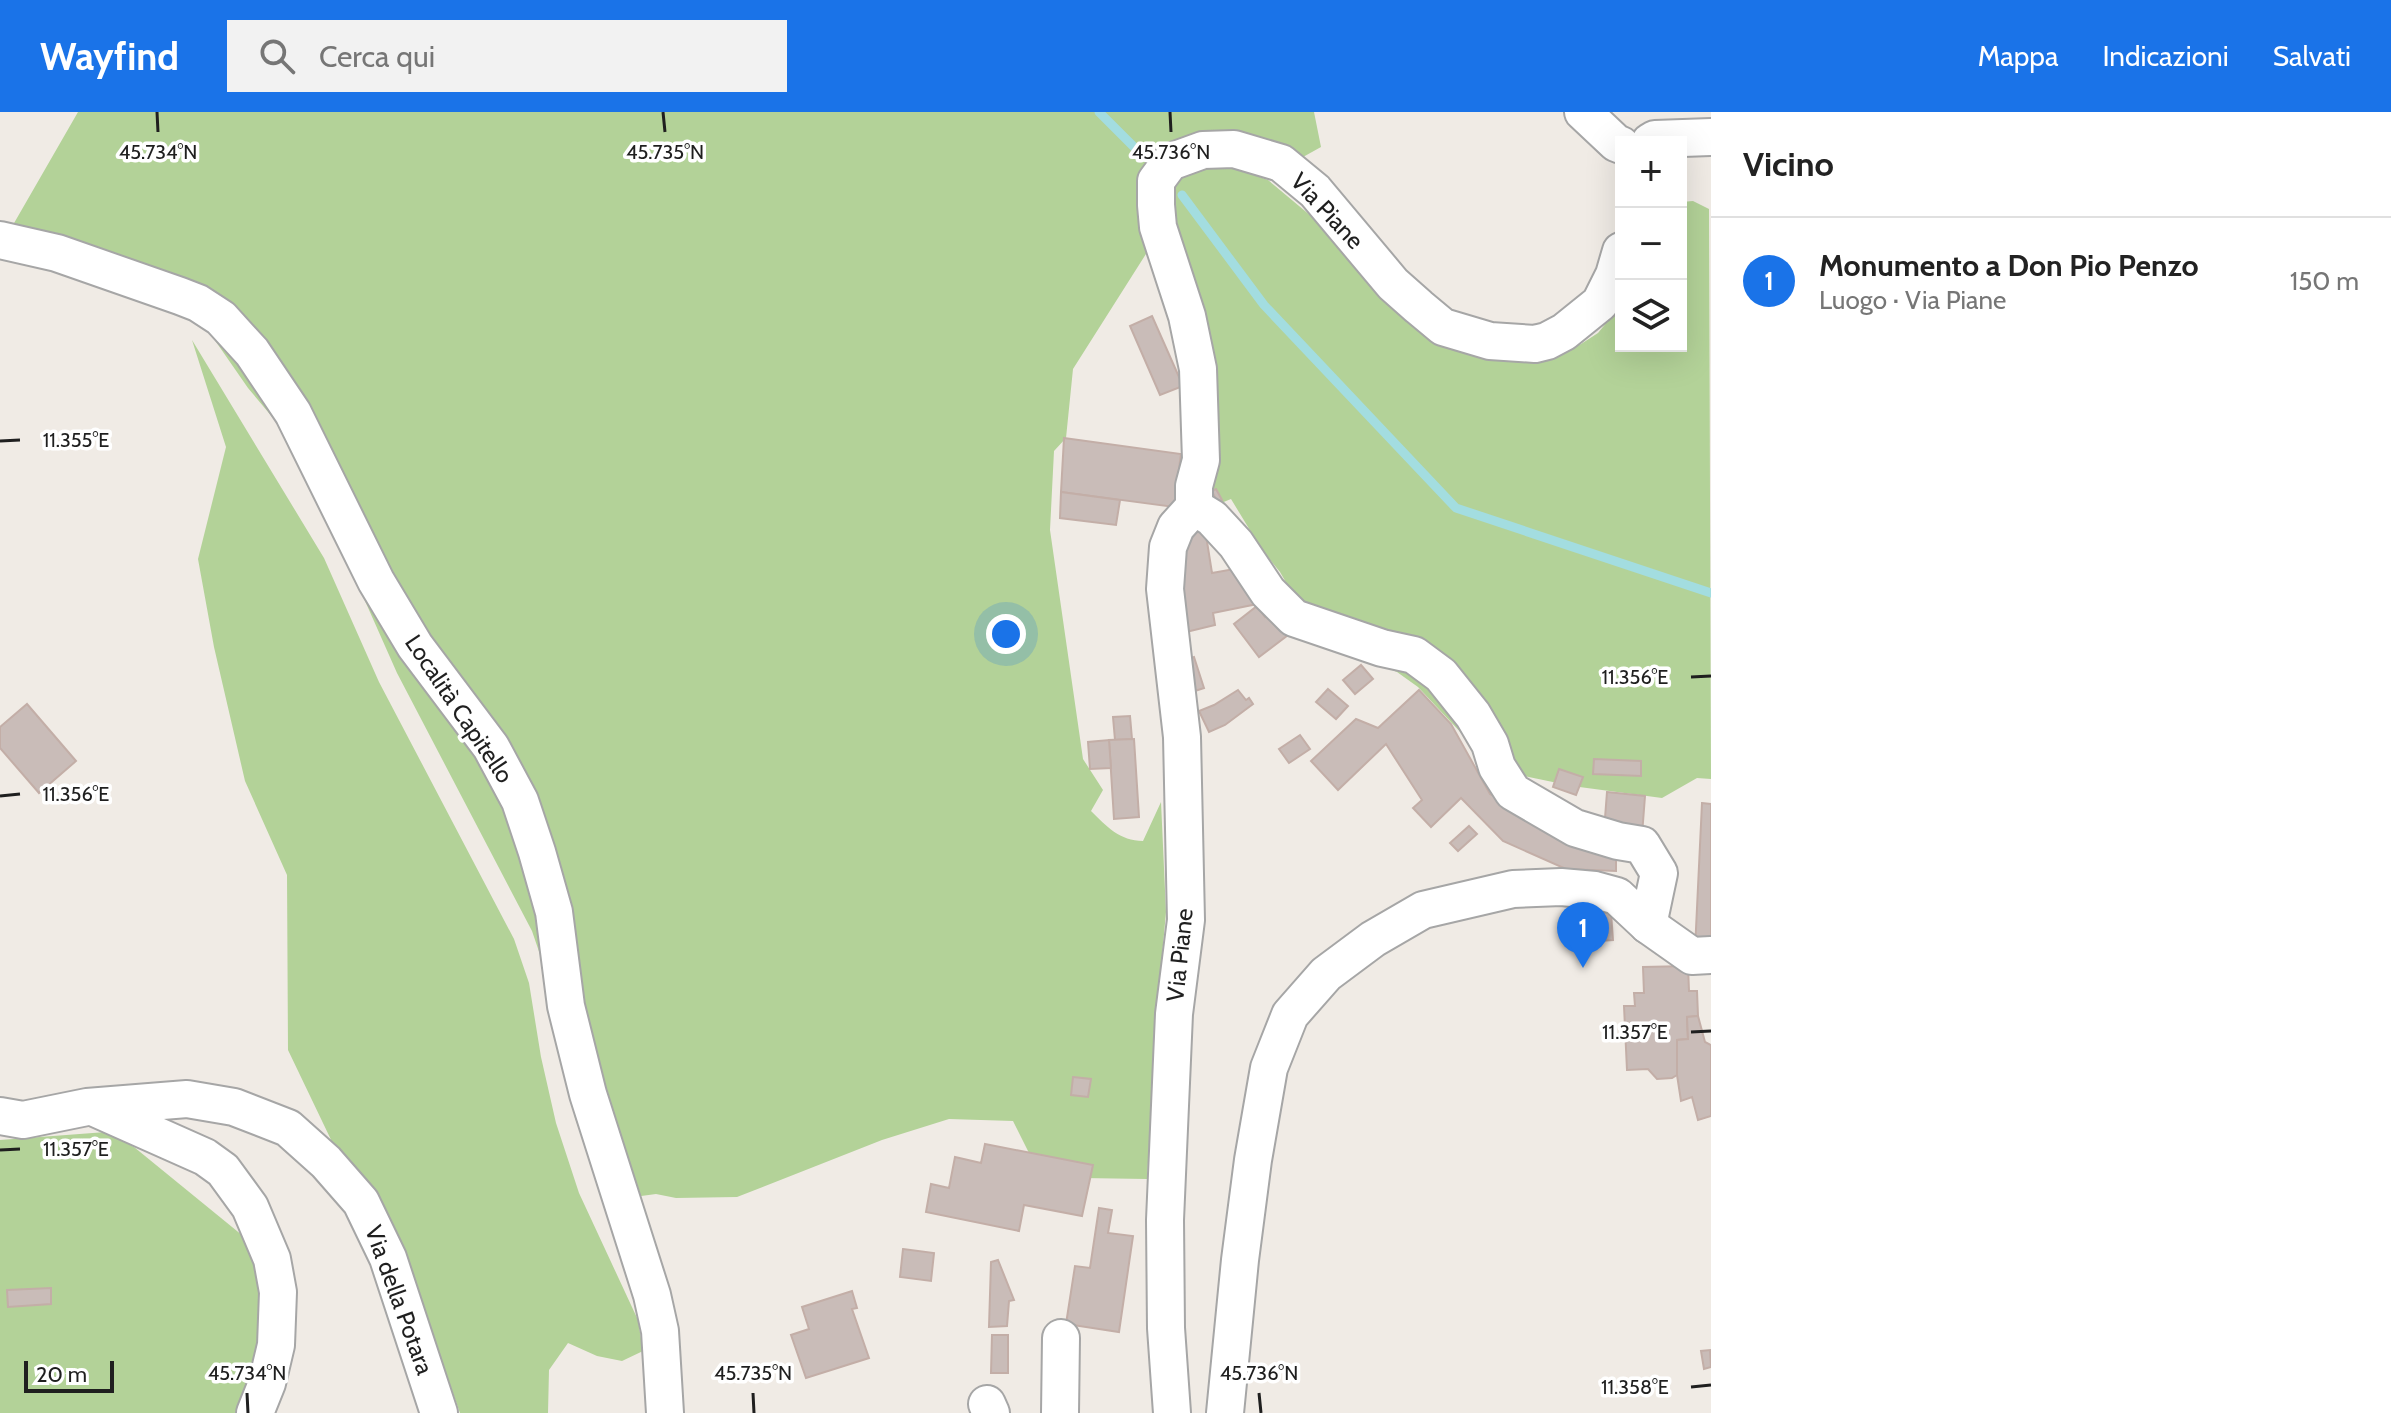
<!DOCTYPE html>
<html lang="it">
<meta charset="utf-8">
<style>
body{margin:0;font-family:Cabin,sans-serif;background:#f2f2f2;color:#222}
.controls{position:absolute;right:24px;top:24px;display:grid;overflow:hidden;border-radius:0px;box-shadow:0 8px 32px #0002}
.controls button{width:72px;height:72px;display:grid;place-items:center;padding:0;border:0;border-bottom:2px solid #e0e0e0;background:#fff;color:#222;font:40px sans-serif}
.scale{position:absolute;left:24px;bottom:20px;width:90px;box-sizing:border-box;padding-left:8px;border:4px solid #1f1f1f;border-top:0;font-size:22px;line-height:28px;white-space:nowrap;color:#1f1f1f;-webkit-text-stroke:6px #fff;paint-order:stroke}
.you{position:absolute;left:1006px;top:522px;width:28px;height:28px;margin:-20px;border:6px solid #fff;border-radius:50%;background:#1a73e8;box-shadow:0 0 0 12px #1a73e833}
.badge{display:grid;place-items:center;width:52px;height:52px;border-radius:50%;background:#1a73e8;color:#fff;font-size:26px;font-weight:700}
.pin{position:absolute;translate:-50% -66px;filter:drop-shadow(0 2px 4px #0008)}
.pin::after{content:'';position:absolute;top:42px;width:28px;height:24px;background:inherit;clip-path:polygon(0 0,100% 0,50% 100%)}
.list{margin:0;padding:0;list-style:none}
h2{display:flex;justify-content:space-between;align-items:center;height:104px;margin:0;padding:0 32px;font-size:34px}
h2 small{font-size:26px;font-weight:400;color:#767676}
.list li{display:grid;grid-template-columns:52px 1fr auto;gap:24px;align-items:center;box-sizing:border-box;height:128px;padding:0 32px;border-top:2px solid #e0e0e0}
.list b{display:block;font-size:30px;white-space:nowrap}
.list p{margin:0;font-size:26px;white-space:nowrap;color:#767676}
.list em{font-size:26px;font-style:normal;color:#767676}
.icon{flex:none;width:44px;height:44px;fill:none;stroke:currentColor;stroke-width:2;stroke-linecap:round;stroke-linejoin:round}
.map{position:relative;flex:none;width:1711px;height:1301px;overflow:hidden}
header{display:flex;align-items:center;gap:48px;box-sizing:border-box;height:112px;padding:0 40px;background:#1a73e8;color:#fff}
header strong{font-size:38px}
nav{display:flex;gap:44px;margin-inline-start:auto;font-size:28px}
.search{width:560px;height:72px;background:#f2f2f2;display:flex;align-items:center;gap:20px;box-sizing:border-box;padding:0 28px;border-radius:0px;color:#767676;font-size:30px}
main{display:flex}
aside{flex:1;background:#fff}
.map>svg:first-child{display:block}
</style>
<header>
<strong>Wayfind</strong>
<div class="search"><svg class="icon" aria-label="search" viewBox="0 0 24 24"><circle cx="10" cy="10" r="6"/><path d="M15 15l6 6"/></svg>Cerca qui</div>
<nav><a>Mappa</a><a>Indicazioni</a><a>Salvati</a></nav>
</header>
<main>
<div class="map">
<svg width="1711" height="1301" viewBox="0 0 1711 1301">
<rect width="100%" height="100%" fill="#f0ebe5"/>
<!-- forest -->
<g fill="#b3d298">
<path d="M78,0H1314L1321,35L1303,45L1242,23L1183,35L1158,123L1073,257L1066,326L1054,339L1050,418L1083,647L1103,678L1091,699C1106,714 1120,729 1143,729L1161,690L1166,800L1157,899L1147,1067L1082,1066L1037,1057L1013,1009L949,1007L882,1028L737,1085L676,1086L656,1082L604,1089L575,1006L560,941L548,866L532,819L397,561L342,437L330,374L248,276L196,201L2,132Z"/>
<polygon points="1205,45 1268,68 1311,104 1360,162 1423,212 1559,241 1581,232 1598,221 1621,193 1621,234 1681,234 1681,90 1693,89 1709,97 1711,667 1697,666 1662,686 1572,674 1496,658 1418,575 1397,560 1320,529 1280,460 1262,438 1231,387 1209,396 1161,72"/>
<polygon points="192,228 324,446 379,570 514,827 529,871 541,945 556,1011 579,1081 638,1208 643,1239 622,1249 597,1244 568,1231 549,1258 548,1301 460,1301 399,1128 357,1082 288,938 287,763 245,669 214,535 198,447 226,335"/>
<polygon points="106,1020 134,1035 248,1128 259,1166 266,1215 247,1301 0,1301 0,1028"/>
</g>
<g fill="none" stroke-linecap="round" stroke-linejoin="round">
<!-- stream -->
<g stroke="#a3dde0" stroke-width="9">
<polyline points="1099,0 1137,38"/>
<polyline points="1182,83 1264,193 1456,396 1711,481"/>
</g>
</g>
<!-- building -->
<g fill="#c9bcb8" stroke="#c3aea7" stroke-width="2">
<polygon points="1152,204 1183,274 1160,283 1130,214"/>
<polygon points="1064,326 1181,342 1174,395 1061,380"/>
<polygon points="1216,377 1222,388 1217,390 1212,379"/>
<polygon points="1061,380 1120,388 1116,413 1060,406"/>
<polygon points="1205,417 1212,461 1234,457 1262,491 1213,501 1215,513 1182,521 1176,420"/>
<polygon points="1257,494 1265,505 1275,498 1292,520 1259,545 1234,512"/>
<polygon points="1194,545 1204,576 1195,579 1185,548"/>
<polygon points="1361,553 1373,567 1355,582 1343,568"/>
<polygon points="1328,577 1348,594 1336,607 1316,590"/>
<polygon points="1238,578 1246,588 1249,586 1253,592 1225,613 1209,620 1199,599 1214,593"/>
<polygon points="1419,578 1451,612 1490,682 1524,700 1616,731 1616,759 1566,757 1503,729 1461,686 1431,715 1413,696 1422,688 1386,632 1338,678 1311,649 1356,607 1378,616"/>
<polygon points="27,592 76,649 39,681 0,636 0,615"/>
<polygon points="1130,604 1132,627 1115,628 1113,605"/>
<polygon points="1300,623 1310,637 1289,651 1279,637"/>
<polygon points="1134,627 1139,705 1114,707 1109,628"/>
<polygon points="1109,628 1111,656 1090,657 1088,630"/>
<polygon points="1594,647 1641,649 1641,664 1593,662"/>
<polygon points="1559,657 1583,665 1576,683 1553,675"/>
<polygon points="1607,680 1645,684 1642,723 1604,719"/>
<polygon points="1702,691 1711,692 1711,838 1695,838"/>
<polygon points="1469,714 1477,722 1458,739 1450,731"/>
<polygon points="1611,800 1613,828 1584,830 1583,802"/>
<polygon points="1688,854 1689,879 1697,879 1698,904 1687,905 1688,927 1677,928 1677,963 1672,966 1657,967 1648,957 1627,958 1624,894 1635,894 1634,881 1644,881 1643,855"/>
<polygon points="1698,904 1705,930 1711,933 1711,1004 1698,1008 1692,985 1681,989 1677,963 1677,928 1688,927 1687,905"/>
<polygon points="1073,965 1091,967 1088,985 1071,983"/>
<polygon points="985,1032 1093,1053 1082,1104 1024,1093 1019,1119 926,1100 931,1072 949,1076 955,1045 981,1051"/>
<polygon points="1099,1096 1112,1098 1108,1121 1133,1124 1119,1220 1066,1212 1075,1154 1090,1156"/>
<polygon points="903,1137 934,1141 931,1169 900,1165"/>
<polygon points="998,1148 1014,1188 1009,1189 1007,1214 989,1215 991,1150"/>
<polygon points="51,1176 51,1192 8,1195 7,1178"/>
<polygon points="852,1179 857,1196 852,1197 869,1246 806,1266 791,1223 809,1217 802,1195"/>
<polygon points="992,1223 1008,1223 1008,1261 991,1261"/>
<polygon points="1710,1238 1711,1255 1704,1257 1701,1239"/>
</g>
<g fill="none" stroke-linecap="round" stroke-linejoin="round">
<defs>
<g id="minor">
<polyline points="1583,0 1616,31 1621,33"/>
<polyline points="1650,30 1655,27 1711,25"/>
<polyline points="0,128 57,141 180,184 198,191 221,206 252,240 293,301 376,469 415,534 491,635 520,689 537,740 554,800 566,894 588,982 652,1183 660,1219 665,1301"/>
<polyline points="1194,395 1212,406 1236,432 1268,480 1294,506 1382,536 1414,543 1441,563 1473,603 1490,632 1497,655 1513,680 1575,716 1618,729 1642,733 1659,761 1648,813"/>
<polyline points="95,996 205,1045 223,1058 250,1095 272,1147 278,1180 276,1233 267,1271 255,1301"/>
<polyline points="0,1004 23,1008 87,995 187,987 234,995 288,1016 326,1050 361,1090 388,1146 439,1301"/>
<polyline points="987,1292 991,1301"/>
<polyline points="1060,1301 1061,1226"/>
<polyline points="1172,1301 1166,1216 1165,1108 1174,902 1186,808 1182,625 1165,477 1168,435 1176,415 1194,395 1194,374 1201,348 1198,257 1187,204 1158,115 1156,93 1156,69 1170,50 1203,38 1234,37 1281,51 1315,79 1393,172 1419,195 1443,215 1490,229 1535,232 1547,229 1564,220 1600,191 1614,163 1621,139"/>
<polyline points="1225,1301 1240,1148 1253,1048 1269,956 1290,903 1326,862 1373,827 1423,798 1513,777 1561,775 1595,778 1617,784 1648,813 1692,844 1711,843"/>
</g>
</defs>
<!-- minor casing -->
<use href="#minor" stroke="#a6a6a6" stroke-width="40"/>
<!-- minor -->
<use href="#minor" stroke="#fff" stroke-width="36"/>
</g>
<!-- ticks -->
<path fill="none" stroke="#1f1f1f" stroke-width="3" d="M157,0L158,20M663,0L665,20M1170,0L1171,20M0,329L20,328M1691,565L1711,564M0,684L20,682M1691,920L1711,919M0,1038L20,1037M1691,1275L1711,1273M247,1281L248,1301M753,1281L754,1301M1259,1281L1261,1301"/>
<g text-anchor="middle" stroke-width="7" stroke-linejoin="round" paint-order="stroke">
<!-- street labels -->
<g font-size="24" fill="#1f1f1f" stroke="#fff">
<text transform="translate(1327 99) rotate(47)" y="8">Via Piane</text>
<text transform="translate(459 597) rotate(56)" y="8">Località Capitello</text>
<text transform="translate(1180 843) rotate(-84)" y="8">Via Piane</text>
<text transform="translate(399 1188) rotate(70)" y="8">Via della Potara</text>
</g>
</g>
<g font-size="20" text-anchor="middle" fill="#1f1f1f" stroke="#fff" stroke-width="7" stroke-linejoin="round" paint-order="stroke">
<text x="158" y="47">45.734°N</text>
<text x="665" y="47">45.735°N</text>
<text x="1171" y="47">45.736°N</text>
<text x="76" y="335">11.355°E</text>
<text x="1635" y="572">11.356°E</text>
<text x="76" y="689">11.356°E</text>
<text x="1635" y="927">11.357°E</text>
<text x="76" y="1044">11.357°E</text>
<text x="247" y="1268">45.734°N</text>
<text x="753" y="1268">45.735°N</text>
<text x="1259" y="1268">45.736°N</text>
<text x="1635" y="1282">11.358°E</text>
</g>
</svg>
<div class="controls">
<button>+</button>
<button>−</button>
<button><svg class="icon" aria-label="layers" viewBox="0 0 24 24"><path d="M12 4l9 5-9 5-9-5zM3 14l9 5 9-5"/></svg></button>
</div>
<div class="scale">20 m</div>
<div class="you"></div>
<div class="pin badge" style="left:1583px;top:856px">1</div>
</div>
<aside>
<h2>Vicino<small></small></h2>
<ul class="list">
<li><span class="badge">1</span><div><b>Monumento a Don Pio Penzo</b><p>Luogo · Via Piane</p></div><em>150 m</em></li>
</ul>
</aside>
</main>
